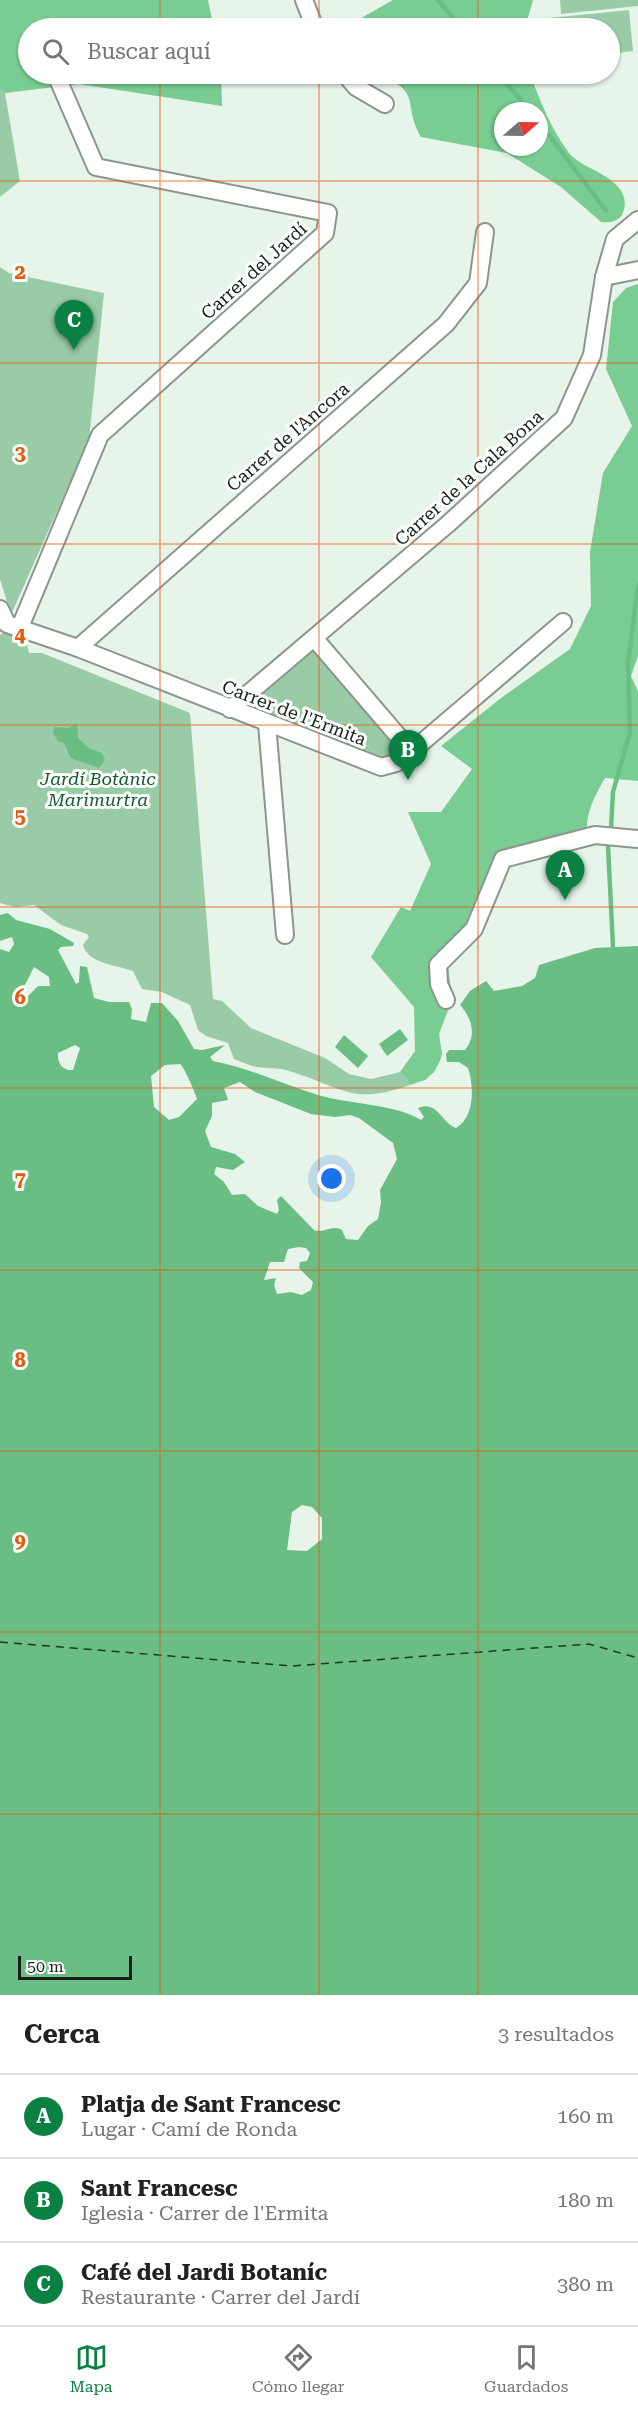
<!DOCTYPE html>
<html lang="es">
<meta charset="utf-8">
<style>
body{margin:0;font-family:"Roboto Serif",serif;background:#f6f6f6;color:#202124}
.compass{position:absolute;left:494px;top:102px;width:54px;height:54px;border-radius:50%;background:#fff;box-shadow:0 2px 4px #0004;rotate:70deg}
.scale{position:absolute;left:18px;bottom:15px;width:114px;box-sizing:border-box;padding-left:6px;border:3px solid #1b1f1c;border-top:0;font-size:16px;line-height:21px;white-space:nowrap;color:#1b1f1c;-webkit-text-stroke:4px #fafffb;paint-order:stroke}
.you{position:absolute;left:332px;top:1179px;width:21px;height:21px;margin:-15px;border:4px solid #fff;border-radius:50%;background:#1a73e8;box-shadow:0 0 0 9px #1a73e833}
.badge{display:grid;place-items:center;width:39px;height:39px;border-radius:50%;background:#0b8043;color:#fff;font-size:20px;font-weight:700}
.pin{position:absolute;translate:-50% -50px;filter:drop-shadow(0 2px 3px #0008)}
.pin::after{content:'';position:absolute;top:32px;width:21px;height:18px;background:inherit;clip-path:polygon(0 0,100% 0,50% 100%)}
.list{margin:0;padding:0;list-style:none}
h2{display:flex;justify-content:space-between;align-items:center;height:78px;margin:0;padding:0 24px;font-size:26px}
h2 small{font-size:20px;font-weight:400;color:#757577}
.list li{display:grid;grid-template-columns:39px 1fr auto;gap:18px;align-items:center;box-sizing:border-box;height:84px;padding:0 24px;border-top:2px solid #e0e0e0}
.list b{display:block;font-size:22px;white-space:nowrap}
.list p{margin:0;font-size:20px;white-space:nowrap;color:#757577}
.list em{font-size:20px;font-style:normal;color:#757577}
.icon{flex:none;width:33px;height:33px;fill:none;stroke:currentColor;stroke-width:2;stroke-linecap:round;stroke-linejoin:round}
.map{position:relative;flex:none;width:638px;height:1995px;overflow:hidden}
.search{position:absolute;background:#fff;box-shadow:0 2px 4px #0004;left:18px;right:18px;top:18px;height:66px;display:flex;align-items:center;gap:15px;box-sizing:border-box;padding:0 21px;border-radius:33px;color:#757577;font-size:22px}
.sheet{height:330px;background:#fff}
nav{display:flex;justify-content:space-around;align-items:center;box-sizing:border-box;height:84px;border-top:2px solid #e0e0e0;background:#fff;font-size:16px;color:#757577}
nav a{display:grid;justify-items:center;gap:3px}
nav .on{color:#0b8043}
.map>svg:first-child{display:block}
</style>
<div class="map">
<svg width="638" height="1995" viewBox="0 0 638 1995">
<rect width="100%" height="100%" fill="#e7f4ea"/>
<!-- green -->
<g fill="#99cba6">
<polygon points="560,0 638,0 638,6 561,14"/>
<polygon points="629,10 633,51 610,54 610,28 550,28 549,18"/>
<polygon points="0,89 5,93 20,181 0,197"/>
<polygon points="0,267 9,273 104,293 89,439 11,615 0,579"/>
<path d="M8,630L27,645L29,653H42L190,713L213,999L222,1001L251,1028L325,1058L349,1074L371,1079L400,1072L406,1077L410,1085C350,1106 343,1087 289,1071C277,1067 264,1069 252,1066C246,1064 240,1061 234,1059L228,1043L206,1036L198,1030L190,1005L162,992L142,989L133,971C117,965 88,964 83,945L89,937L87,934L61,925L34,905L15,907L0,903V635Z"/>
<polygon points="315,639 411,751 381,767 230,709"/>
</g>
<!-- forest -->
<g fill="#79cd92" fill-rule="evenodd">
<polygon points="0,0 208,0 214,28 28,28 28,74 221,74 222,106 79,84 5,93 0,89"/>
<polygon points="393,0 533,0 525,28 357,28 363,17"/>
<path d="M372,74H530C540,101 551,129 569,153C581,170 638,179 622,215C617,222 609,223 601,222L561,187L507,153L421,137C401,101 425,90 372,74ZM503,111H539V147H503Z"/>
<path d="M638,284V656L631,676L638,691V781L605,778C593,799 585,814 587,838L504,867L448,965L452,1000L439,1034L442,1054L440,1061L434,1072L425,1080L410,1085L406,1077L400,1072L415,1051L414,1007L371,957L401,907L410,911L431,864L408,812H441L472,769L441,746L501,698L570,649L591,606L590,552L603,473L632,426L606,369L613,302L626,288Z"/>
</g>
<!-- water -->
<g fill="#6abe84" fill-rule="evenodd">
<polygon points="77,724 78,738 89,748 102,753 105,760 99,768 71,758 64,743 58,741 53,733 54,727 68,728"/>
<path d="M8,913L16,920L50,929L74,943L73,946L61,947L58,950L76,984L79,982L80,966L87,967L94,998L109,1002H129L132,1009L131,1019L146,1022L151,1003H162L178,1021L194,1049L202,1050L225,1045L210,1057L213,1061C250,1068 282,1084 318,1095C347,1104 396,1104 421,1120L424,1117L418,1108C438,1100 441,1123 456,1128C475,1117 474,1086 468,1068L459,1062H447L446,1054L449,1050H465C477,1036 472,1018 460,1005L470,991L486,981L494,991L522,986L535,978L539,965L595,948L638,946V1995H0V949L9,952L14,944L12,937L0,941V915ZM34,967L49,977L50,986H38L26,998H17L13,993L24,987ZM75,1045L80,1048L73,1070C63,1071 57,1063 58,1053ZM180,1064C184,1067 195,1092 197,1099L179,1117L169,1120L154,1107L151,1076L165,1065ZM240,1082L255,1092L311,1114L335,1117L350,1115L359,1118L393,1143L397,1159L380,1190L381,1202L378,1219L368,1226L358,1240L346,1239L342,1230C331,1224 324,1234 314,1230L281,1196L277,1200L279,1210L277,1214L258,1206L245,1194L232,1195L224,1182L214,1174L216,1167L233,1170L245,1162L235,1154L211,1147L205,1131L212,1116V1103L228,1100L224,1088ZM299,1247L306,1248L310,1253L307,1261L300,1262L299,1268L313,1282L311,1290L302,1295L291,1292L277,1294L274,1285L276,1278L264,1280L270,1262H284L288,1249ZM302,1505L312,1507L322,1518V1539L307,1551L287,1550L292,1512Z"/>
<polygon points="400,1029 408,1040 387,1056 379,1044"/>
<polygon points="344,1035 368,1056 358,1068 335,1047"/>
</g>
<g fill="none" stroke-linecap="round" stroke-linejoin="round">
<!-- stream -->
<g stroke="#6abe84" stroke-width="4.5">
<polyline points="438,0 462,28"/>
<polyline points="499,74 530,111"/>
<polyline points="539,122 606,211"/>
<polyline points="611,828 613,792 630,732 628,663 638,585"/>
<polyline points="608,846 613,947"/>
</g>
<!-- ferry -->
<polyline stroke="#183b24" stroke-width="1.5" stroke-dasharray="8 6" stroke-linecap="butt" points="0,1642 292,1666 589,1644 638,1658"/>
<defs>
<g id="street">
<polyline points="304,0 315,28"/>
<polyline points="345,74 356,87 385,104"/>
<polyline points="604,277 638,270"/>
<polyline points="0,609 7,624 78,648 381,767 396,763 405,757 563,622"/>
<polyline points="20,627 100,435 325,233 328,213 96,167 57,77"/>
<polyline points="315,639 411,751"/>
<polyline points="78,648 446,324 478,283 485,232"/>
<polyline points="230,709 448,524 564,418 592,355 604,277 615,239 638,220"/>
<polyline points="267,724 285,935"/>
<polyline points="446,1000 439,984 438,965 474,929 503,859 595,835 638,839"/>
</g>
</defs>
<!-- street casing -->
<use href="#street" stroke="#8b968e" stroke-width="20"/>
<!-- street -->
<use href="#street" stroke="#fff" stroke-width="16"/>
</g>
<!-- grid -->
<path fill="none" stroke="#e8590c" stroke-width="1.5" stroke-opacity="0.55" d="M160,0V28M319,0V28M478,0V28M160,74V1995M319,74V1995M478,74V1995M0,181H638M0,363H638M0,544H638M0,725H638M0,907H638M0,1088H638M0,1270H638M0,1451H638M0,1632H638M0,1814H638"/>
<g text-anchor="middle" stroke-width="6" stroke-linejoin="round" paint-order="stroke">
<!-- street labels -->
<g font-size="18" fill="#1b1f1c" stroke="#fafffb">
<text transform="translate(254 271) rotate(-42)" y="6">Carrer del Jardí</text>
<text transform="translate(288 437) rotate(-41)" y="6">Carrer de l'Ancora</text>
<text transform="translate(469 478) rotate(-42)" y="6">Carrer de la Cala Bona</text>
<text transform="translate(294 713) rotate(21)" y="6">Carrer de l'Ermita</text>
</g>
<!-- park labels -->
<g font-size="18" font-style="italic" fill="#195630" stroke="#fafffb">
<text x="98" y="785">Jardí Botànic<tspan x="98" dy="21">Marimurtra</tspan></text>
</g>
</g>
<g font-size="20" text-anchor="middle" font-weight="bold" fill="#e8590c" stroke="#fafffb" stroke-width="6" stroke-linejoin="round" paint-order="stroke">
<text x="20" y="279">2</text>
<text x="20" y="460">3</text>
<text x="20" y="642">4</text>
<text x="20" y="823">5</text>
<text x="20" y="1004">6</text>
<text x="20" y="1186">7</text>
<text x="20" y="1367">8</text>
<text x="20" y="1548">9</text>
</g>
</svg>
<svg class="compass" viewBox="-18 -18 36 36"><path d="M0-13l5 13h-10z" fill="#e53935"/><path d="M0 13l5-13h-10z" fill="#757577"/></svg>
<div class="scale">50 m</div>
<div class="you"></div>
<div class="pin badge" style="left:565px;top:900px">A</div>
<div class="pin badge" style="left:408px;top:780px">B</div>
<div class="pin badge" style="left:74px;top:350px">C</div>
<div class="search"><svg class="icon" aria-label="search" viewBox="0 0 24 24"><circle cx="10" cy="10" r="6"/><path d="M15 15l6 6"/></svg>Buscar aquí</div>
</div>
<section class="sheet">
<h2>Cerca<small>3 resultados</small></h2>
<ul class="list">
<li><span class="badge">A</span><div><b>Platja de Sant Francesc</b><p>Lugar · Camí de Ronda</p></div><em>160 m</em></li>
<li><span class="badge">B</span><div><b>Sant Francesc</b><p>Iglesia · Carrer de l'Ermita</p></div><em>180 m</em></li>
<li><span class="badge">C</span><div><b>Café del Jardi Botaníc</b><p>Restaurante · Carrer del Jardí</p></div><em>380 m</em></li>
</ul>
</section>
<nav>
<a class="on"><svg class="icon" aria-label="map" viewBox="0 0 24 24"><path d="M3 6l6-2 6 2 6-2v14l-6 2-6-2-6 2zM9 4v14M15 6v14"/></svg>Mapa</a>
<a><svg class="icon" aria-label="directions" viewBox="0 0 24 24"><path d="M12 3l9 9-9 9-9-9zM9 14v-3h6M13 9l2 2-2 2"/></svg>Cómo llegar</a>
<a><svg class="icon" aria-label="saved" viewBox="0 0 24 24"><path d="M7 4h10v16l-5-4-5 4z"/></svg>Guardados</a>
</nav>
